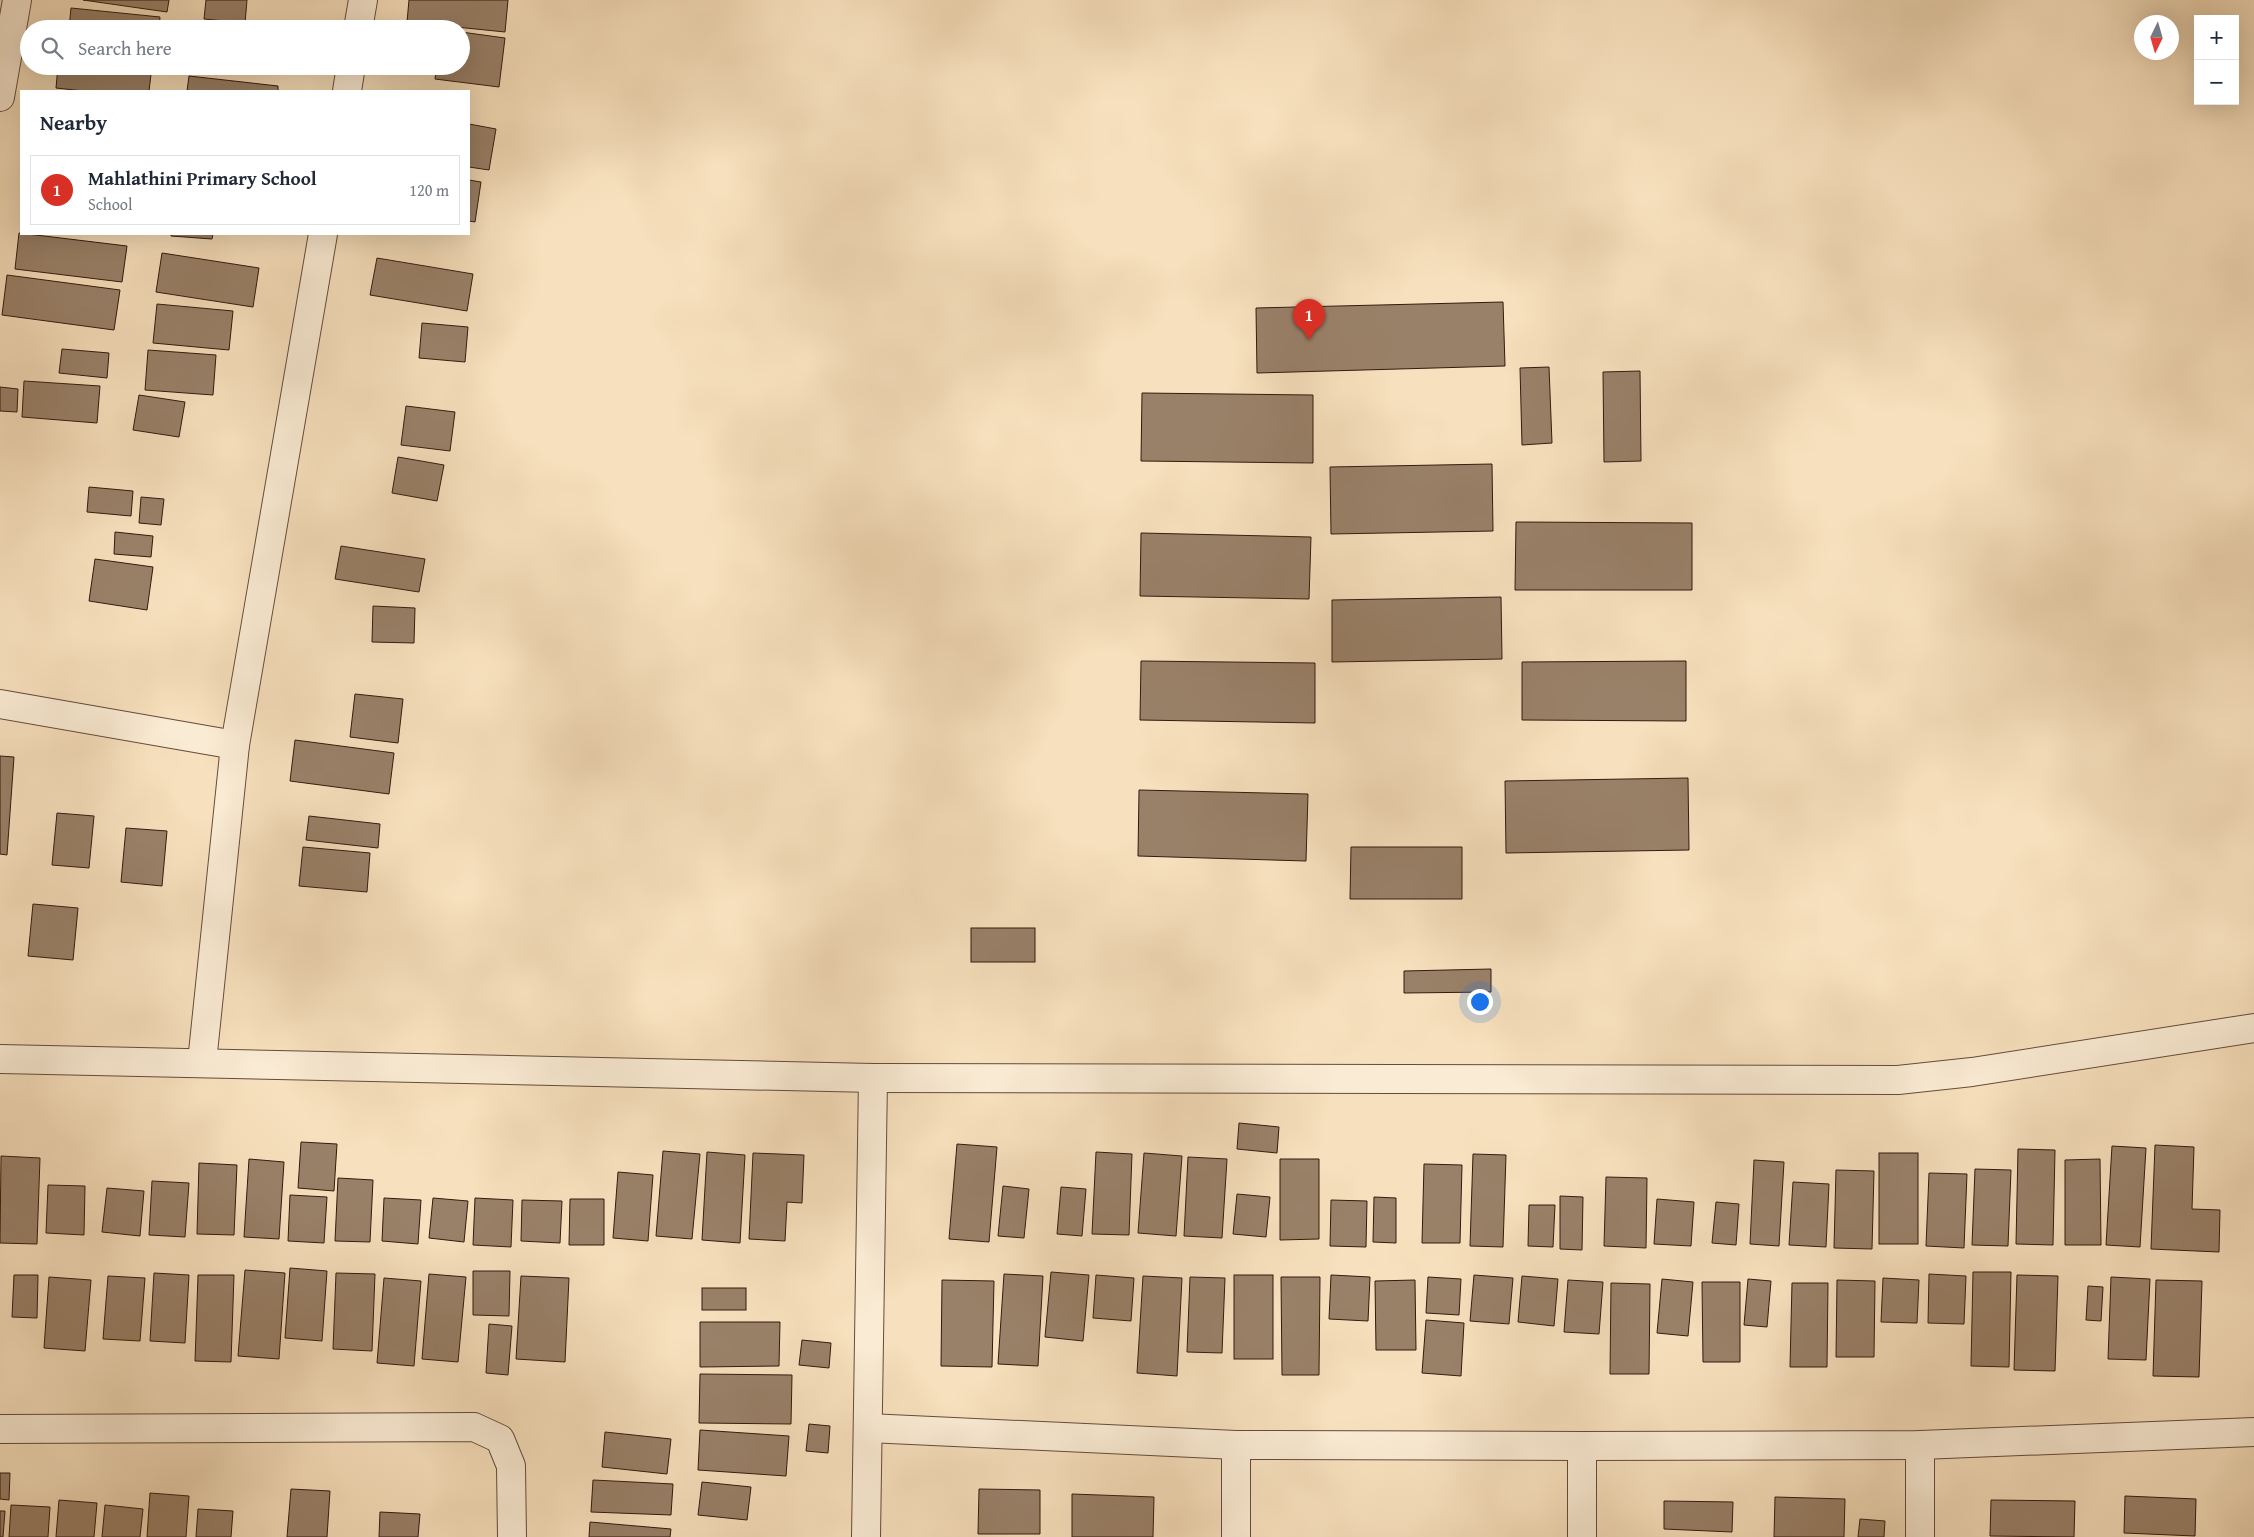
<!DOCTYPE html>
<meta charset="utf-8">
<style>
body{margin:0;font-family:"Gentium Book Plus",serif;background:#f2f2f3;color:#1f2937}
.controls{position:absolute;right:15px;top:15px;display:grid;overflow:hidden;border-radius:0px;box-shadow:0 5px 20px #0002}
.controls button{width:45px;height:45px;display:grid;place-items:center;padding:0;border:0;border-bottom:1px solid #e0e1e3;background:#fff;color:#1f2937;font:25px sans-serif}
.compass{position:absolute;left:2134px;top:15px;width:45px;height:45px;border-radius:50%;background:#fff;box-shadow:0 5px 20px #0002;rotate:185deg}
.you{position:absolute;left:1479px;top:1001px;width:18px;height:18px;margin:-12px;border:4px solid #fff;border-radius:50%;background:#1a73e8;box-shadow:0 0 0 8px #1a73e833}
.badge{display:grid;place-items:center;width:32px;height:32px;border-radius:50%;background:#d93025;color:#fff;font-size:16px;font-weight:700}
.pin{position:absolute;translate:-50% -41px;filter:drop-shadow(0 1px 2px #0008)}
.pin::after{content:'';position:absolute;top:26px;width:18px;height:15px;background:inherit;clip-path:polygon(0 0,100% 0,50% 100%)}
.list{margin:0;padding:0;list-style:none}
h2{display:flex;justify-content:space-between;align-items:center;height:65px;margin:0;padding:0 20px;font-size:21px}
h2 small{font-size:16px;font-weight:400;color:#747a83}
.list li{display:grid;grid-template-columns:32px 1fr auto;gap:15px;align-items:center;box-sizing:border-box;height:70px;margin:0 10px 10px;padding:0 10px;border:1px solid #e0e1e3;border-radius:0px}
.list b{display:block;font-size:19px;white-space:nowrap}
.list p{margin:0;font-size:16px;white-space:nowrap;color:#747a83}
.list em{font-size:16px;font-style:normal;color:#747a83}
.icon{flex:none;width:28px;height:28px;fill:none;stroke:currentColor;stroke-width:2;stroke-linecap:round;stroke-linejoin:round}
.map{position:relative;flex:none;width:2254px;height:1537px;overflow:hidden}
.search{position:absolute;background:#fff;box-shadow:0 5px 20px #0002;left:20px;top:20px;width:450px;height:55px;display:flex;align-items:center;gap:12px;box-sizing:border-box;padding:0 18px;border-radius:28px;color:#747a83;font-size:19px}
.panel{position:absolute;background:#fff;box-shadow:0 5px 20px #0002;left:20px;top:90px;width:450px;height:145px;border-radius:0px}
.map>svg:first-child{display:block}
</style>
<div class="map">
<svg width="2254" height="1537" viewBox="0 0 2254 1537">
<rect width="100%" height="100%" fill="#f7e0bd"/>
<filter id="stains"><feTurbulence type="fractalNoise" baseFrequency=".004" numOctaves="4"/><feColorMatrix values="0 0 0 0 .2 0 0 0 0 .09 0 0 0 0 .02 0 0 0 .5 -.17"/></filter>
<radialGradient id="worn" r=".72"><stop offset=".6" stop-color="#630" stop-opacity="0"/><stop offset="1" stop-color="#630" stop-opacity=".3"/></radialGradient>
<!-- building -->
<g fill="#998169" stroke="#331a0f">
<polygon points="83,0 169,0 167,12"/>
<polygon points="206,0 247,0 245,23 204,19"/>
<polygon points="409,0 508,0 505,32 407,22"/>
<polygon points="71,8 160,17 159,29 69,29"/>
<polygon points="461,32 505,38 499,87 435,79 437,66 461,66"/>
<polygon points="58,66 152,66 149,91 84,91 56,88"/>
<polygon points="189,76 278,86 278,91 187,91"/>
<polygon points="469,124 496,129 489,170 469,167"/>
<polygon points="469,180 481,182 475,222 469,221"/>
<polygon points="19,233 127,246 122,282 15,269"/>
<polygon points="171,234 213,234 212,239 171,236"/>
<polygon points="162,253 259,268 253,307 156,292"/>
<polygon points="377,258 473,274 467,311 370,295"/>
<polygon points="7,275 120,290 114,330 2,315"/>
<polygon points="1503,302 1505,366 1257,373 1256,308"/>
<polygon points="157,304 233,311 229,350 153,343"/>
<polygon points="422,323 468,327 465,362 419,358"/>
<polygon points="62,349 109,353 107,378 59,373"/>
<polygon points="148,350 216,355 213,395 145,390"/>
<polygon points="1549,367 1552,443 1522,445 1520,368"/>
<polygon points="1640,371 1641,461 1604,462 1603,372"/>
<polygon points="24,381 100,386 97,423 22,417"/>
<polygon points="0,387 18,389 17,412 0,411"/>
<polygon points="1142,393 1313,395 1313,463 1141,461"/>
<polygon points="139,395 185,402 179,437 133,430"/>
<polygon points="406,406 455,412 450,451 401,445"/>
<polygon points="398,457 444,465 437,501 392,493"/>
<polygon points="1492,464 1493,531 1331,534 1330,467"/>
<polygon points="89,487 133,491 131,516 87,512"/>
<polygon points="141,497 164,499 161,525 139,523"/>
<polygon points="1516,522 1692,523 1692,590 1515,590"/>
<polygon points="115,532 153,536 151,557 114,554"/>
<polygon points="1141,533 1311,537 1309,599 1140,596"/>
<polygon points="341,546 425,559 419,592 335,579"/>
<polygon points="95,559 153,567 147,610 89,601"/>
<polygon points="1501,597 1502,659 1332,662 1332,600"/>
<polygon points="373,606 415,608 414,643 372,642"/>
<polygon points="1141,661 1315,663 1315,723 1140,720"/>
<polygon points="1686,661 1686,721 1522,720 1522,662"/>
<polygon points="355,694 403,699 398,743 350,737"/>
<polygon points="295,740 394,753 389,794 290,781"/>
<polygon points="0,756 14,757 7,855 0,854"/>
<polygon points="1688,778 1689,850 1506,853 1505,781"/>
<polygon points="1139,790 1308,794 1306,861 1138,856"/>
<polygon points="57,813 94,816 89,868 52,865"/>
<polygon points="309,816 380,824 378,848 306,840"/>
<polygon points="126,828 167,831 162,886 121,882"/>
<polygon points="303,847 370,853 367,892 299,886"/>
<polygon points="1351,847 1462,847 1462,899 1350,899"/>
<polygon points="33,904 78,908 73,960 28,956"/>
<rect x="971" y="928" width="64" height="34"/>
<polygon points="1491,969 1491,992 1404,993 1404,971"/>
<polygon points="1239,1123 1279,1127 1277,1153 1237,1149"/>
<polygon points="301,1142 337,1144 334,1191 298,1188"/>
<polygon points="957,1144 997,1147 989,1242 949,1239"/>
<polygon points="2155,1145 2194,1147 2192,1209 2220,1210 2219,1252 2151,1249"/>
<polygon points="2112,1146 2146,1148 2140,1247 2106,1245"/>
<polygon points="2018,1149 2055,1150 2053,1245 2016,1244"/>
<polygon points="663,1151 700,1154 692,1239 656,1236"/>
<polygon points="707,1152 745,1155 740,1243 702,1240"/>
<polygon points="1096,1152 1132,1154 1129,1235 1092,1234"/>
<polygon points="753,1153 804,1155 802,1203 787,1202 785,1241 749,1239"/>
<polygon points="1144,1153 1182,1156 1176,1236 1138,1233"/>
<rect x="1879" y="1153" width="39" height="91"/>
<polygon points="1473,1154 1506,1155 1503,1247 1470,1246"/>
<polygon points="1,1156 40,1158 37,1244 0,1243"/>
<polygon points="1188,1157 1227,1159 1222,1238 1184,1236"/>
<polygon points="249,1159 284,1162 279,1239 244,1237"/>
<polygon points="1280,1159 1319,1159 1319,1239 1280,1240"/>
<polygon points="2100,1159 2101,1245 2065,1245 2065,1160"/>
<polygon points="1754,1160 1784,1162 1779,1246 1750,1244"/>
<polygon points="199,1163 237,1165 234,1235 197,1234"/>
<polygon points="1424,1164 1462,1165 1460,1243 1422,1243"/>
<polygon points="1975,1169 2011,1170 2008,1246 1972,1245"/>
<polygon points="1836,1170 1874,1171 1872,1249 1834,1248"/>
<polygon points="618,1172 653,1175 648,1241 613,1238"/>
<polygon points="1929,1173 1967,1174 1964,1248 1926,1246"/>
<polygon points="1606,1177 1647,1178 1646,1248 1604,1246"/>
<polygon points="338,1178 373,1180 370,1242 335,1241"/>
<polygon points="152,1181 189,1183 185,1237 149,1235"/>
<polygon points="1793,1182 1829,1184 1826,1247 1789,1245"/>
<polygon points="48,1185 85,1186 84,1235 46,1233"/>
<polygon points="1003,1186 1029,1189 1024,1238 998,1236"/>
<polygon points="1061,1187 1086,1189 1082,1236 1057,1234"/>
<polygon points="107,1188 144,1191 140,1236 102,1232"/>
<polygon points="1237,1194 1270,1197 1266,1237 1233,1234"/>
<polygon points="290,1195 327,1197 324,1243 288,1241"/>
<polygon points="1560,1196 1583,1197 1582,1250 1560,1249"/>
<polygon points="1374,1197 1396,1198 1396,1243 1373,1242"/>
<polygon points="384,1198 421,1200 418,1244 382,1241"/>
<polygon points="433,1198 468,1201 464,1242 429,1238"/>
<polygon points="475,1198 513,1200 511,1247 473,1245"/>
<polygon points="570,1199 604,1199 604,1245 569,1245"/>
<polygon points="1657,1199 1694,1202 1691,1246 1654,1244"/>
<polygon points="522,1200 562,1201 560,1243 521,1241"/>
<polygon points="1331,1200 1367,1201 1366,1247 1330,1246"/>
<polygon points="1716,1202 1739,1204 1736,1245 1712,1243"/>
<polygon points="1529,1205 1555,1205 1553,1247 1528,1246"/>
<polygon points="290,1268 327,1271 322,1341 285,1338"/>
<polygon points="245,1270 285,1273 279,1359 238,1356"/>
<polygon points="473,1271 510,1271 509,1316 473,1315"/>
<polygon points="1051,1272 1089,1275 1083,1341 1045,1337"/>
<polygon points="1973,1272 2011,1272 2009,1367 1971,1366"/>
<polygon points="154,1273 189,1275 185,1343 150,1341"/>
<polygon points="336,1273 375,1274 372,1351 333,1349"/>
<polygon points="429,1274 466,1277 458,1362 422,1359"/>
<polygon points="1004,1274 1043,1276 1038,1366 998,1364"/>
<polygon points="1929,1274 1966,1276 1964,1324 1928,1323"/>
<polygon points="14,1275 38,1275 37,1318 12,1317"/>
<polygon points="198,1275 234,1275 231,1362 195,1361"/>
<polygon points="1096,1275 1134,1278 1131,1321 1093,1318"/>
<rect x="1234" y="1275" width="39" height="84"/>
<polygon points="1331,1275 1370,1277 1368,1321 1329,1319"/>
<polygon points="1474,1275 1513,1278 1509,1324 1470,1321"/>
<polygon points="2017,1275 2058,1276 2055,1371 2014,1370"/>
<polygon points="108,1276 145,1278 140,1341 103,1339"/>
<polygon points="521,1276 569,1278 565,1362 516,1359"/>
<polygon points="1143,1276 1182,1278 1177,1376 1137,1373"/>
<polygon points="1522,1276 1558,1279 1554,1326 1518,1322"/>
<polygon points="49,1277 91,1280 85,1351 44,1348"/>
<polygon points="1190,1277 1225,1278 1222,1353 1187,1352"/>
<polygon points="1281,1277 1320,1277 1319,1375 1282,1375"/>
<polygon points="1428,1277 1461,1279 1459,1315 1426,1313"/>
<polygon points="2111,1277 2150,1279 2146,1360 2108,1359"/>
<polygon points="384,1278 421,1281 414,1366 377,1363"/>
<polygon points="1883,1278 1919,1280 1917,1323 1881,1322"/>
<polygon points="1662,1279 1693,1282 1688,1336 1657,1333"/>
<polygon points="1748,1279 1771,1281 1767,1327 1744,1325"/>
<polygon points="942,1280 994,1281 992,1367 941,1366"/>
<polygon points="1415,1280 1416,1350 1376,1350 1375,1281"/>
<polygon points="1568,1280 1603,1282 1599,1334 1564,1332"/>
<polygon points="1837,1280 1875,1281 1874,1357 1836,1357"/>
<polygon points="2156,1280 2202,1281 2199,1377 2153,1376"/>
<polygon points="1702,1282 1740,1282 1740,1362 1703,1362"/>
<polygon points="1611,1283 1650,1284 1649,1374 1610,1374"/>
<polygon points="1792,1283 1828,1283 1827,1367 1790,1367"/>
<polygon points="2088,1286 2103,1287 2101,1321 2086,1320"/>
<rect x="702" y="1288" width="44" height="22"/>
<polygon points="1426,1320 1464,1323 1461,1376 1422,1373"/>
<polygon points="700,1322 780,1322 779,1366 700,1367"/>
<polygon points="489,1324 512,1326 508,1375 486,1373"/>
<polygon points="802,1340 831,1343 829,1368 799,1365"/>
<polygon points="700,1374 792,1375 791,1424 699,1423"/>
<polygon points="809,1424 830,1426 828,1453 806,1451"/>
<polygon points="700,1430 789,1436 786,1476 698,1470"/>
<polygon points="605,1432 671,1439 667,1474 602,1467"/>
<polygon points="0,1473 10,1473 9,1500 0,1499"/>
<polygon points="593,1480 673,1484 671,1515 591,1512"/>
<polygon points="702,1482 751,1487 747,1520 698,1515"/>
<polygon points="291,1489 330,1491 327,1537 287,1537"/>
<polygon points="979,1489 1040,1490 1040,1534 978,1534"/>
<polygon points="150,1493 189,1496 186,1537 147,1537"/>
<polygon points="1072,1494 1154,1497 1153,1537 1072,1537"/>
<polygon points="2125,1496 2196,1499 2195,1536 2124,1533"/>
<polygon points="1775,1497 1845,1499 1844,1537 1774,1537"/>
<polygon points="59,1500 97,1503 94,1537 56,1537"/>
<polygon points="1991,1500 2075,1501 2074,1537 1990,1536"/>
<polygon points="1664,1501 1733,1502 1732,1532 1664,1529"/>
<polygon points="11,1505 50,1507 48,1537 9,1537"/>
<polygon points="105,1505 143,1509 140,1537 102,1537"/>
<polygon points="198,1509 233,1511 231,1537 196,1537"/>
<polygon points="0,1511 5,1511 3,1537 0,1537"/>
<polygon points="380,1512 420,1514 418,1537 379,1537"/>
<polygon points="1860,1519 1885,1521 1884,1537 1858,1537"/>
<polygon points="590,1522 671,1529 670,1537 589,1537"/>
</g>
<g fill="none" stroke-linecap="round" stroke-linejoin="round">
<defs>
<g id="minor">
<polyline points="358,29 363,0"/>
<polyline points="347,91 351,66"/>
<polyline points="0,97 17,0"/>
<polyline points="0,704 235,745"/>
<polyline points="0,1059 873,1078 1898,1080 1972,1072 2254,1028"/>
<polyline points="202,1062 235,745 323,234"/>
<polyline points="868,1428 1236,1445 1582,1446 1920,1445 2254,1432"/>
<polyline points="0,1429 474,1427 500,1439 511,1466 512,1537"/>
<polyline points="1920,1445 1920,1537"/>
<polyline points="866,1537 873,1078"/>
<polyline points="1236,1537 1236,1445"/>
<polyline points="1582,1537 1582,1446"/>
</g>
</defs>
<!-- minor casing -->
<use href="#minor" stroke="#644c3a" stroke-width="30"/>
<!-- minor -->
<use href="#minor" stroke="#faebd4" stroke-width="28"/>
</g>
<rect width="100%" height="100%" filter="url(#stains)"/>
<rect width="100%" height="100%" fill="url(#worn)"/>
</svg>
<div class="controls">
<button>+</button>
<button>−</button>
</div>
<svg class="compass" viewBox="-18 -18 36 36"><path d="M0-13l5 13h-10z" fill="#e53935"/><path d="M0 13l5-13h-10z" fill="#747a83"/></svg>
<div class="you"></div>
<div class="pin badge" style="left:1309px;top:340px">1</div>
<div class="search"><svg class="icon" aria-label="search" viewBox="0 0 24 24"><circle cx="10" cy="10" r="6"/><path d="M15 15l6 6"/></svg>Search here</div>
<section class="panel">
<h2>Nearby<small></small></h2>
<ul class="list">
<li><span class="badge">1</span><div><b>Mahlathini Primary School</b><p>School</p></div><em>120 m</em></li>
</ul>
</section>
</div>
